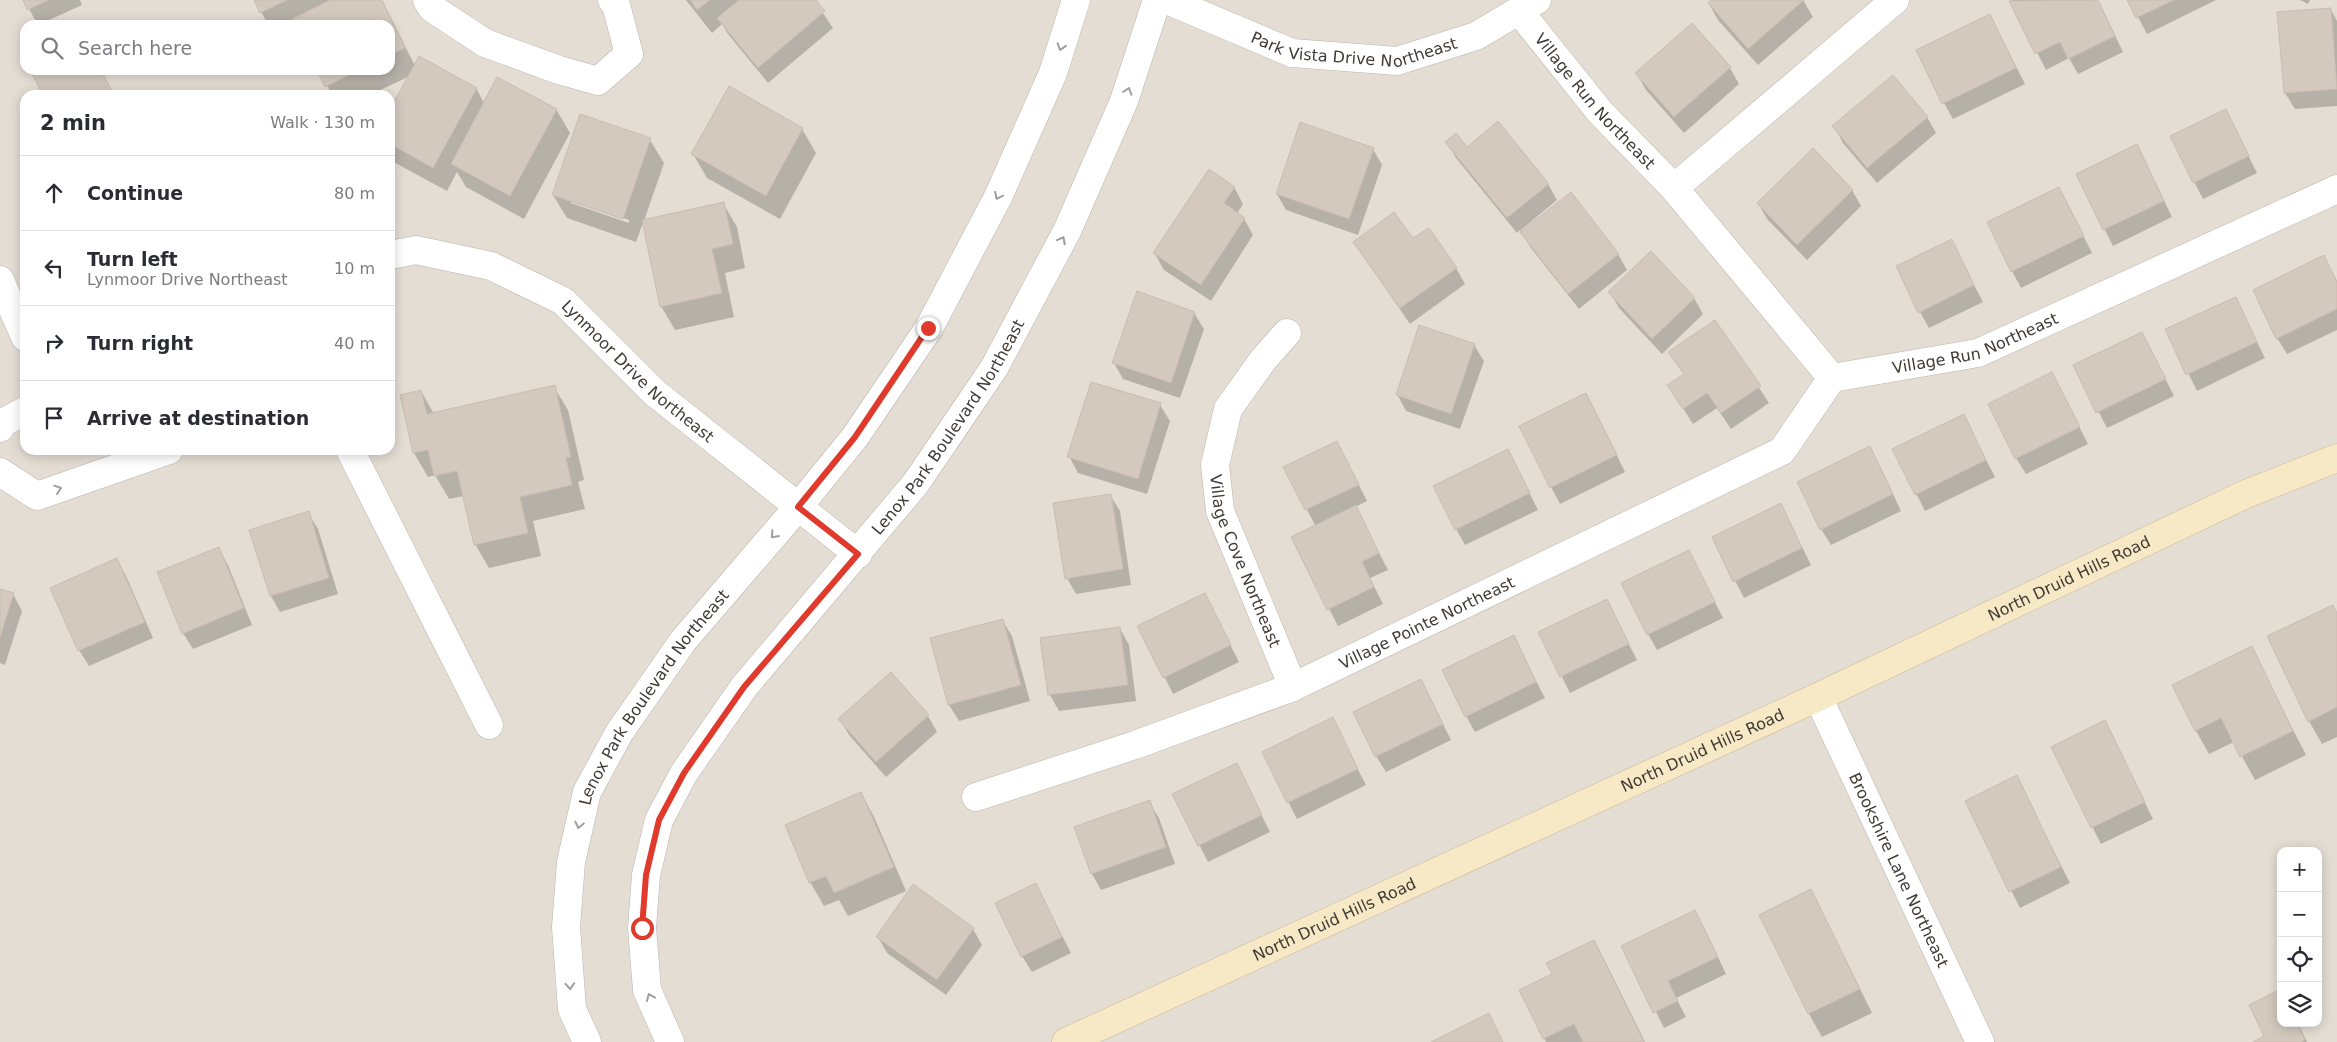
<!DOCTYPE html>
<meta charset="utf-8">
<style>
body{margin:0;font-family:"DejaVu Sans",sans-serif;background:#f7f7f7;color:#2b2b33}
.controls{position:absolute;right:15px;bottom:15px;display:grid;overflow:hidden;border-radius:10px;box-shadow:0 2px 12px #0003}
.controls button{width:45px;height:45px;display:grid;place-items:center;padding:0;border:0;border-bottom:1px solid #e1e1e2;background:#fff;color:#2b2b33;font:25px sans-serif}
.stop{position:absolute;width:15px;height:15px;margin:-11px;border:4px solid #df3a2c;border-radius:50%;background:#fff}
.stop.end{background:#df3a2c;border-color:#fff;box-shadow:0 1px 5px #0008}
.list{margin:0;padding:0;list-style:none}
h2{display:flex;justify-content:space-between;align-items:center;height:65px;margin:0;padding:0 20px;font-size:21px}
h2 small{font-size:16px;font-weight:400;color:#7c7c81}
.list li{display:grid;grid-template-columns:32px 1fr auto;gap:15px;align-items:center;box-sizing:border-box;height:75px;padding:0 20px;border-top:1px solid #e1e1e2}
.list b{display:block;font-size:19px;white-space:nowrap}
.list p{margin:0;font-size:16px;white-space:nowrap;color:#7c7c81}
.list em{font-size:16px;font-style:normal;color:#7c7c81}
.icon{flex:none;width:28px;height:28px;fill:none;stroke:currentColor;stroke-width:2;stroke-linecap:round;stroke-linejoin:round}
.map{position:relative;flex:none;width:2337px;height:1042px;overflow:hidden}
.search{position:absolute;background:#fff;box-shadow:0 2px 12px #0003;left:20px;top:20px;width:375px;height:55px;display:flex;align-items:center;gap:12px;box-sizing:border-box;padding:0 18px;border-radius:15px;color:#7c7c81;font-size:19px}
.panel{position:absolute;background:#fff;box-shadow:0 2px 12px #0003;left:20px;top:90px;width:375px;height:365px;border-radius:15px}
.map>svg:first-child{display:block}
</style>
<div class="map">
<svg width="2337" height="1042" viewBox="0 0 2337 1042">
<rect width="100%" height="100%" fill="#efebe4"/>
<!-- residential -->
<path fill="#e3ddd3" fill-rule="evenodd" d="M0,0H2337V1042H0ZM25,25H390V70H25ZM25,95H390V450H25ZM2281,851H2318V1023H2281Z"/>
<!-- shadow -->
<g fill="#0003" fill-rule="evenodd">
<polygon points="24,0 80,0 82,5 38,25"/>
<polygon points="255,0 382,0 415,66 476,88 484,103 556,109 570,133 524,219 466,187 457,172 447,191 390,160 390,112 410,76 370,95 332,95 319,70 390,70 390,25 268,25"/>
<polygon points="686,0 814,0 833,28 768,83 728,34 722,24 712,33"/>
<polygon points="1713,0 1803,0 1813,17 1758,65 1718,20 1709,4"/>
<polygon points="2013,0 2098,0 2123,52 2078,74 2069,58 2046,70 2011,1"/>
<polygon points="2129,0 2216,0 2147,34"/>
<polygon points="2300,0 2310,0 2308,4"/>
<polygon points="2331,10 2337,21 2337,106 2295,109 2285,93 2279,14"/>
<polygon points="1990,16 2025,84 1953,119 1944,103"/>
<polygon points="1730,68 1739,84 1684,133 1646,90 1637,74"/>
<polygon points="730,88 802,129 816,153 780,219 707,178 693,154"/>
<polygon points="1927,117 1936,133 1877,183 1843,143 1834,126"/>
<polygon points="2234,127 2257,173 2203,199 2171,137"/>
<path d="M650,140L664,163L644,221L723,203L737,227L745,268L725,273L734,317L675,330L661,306L643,223L636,242L567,218L553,195ZM571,200L629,220V223L571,203Z"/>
<polygon points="1447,142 1466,148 1548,184 1557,200 1521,230 1522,232 1618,254 1627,270 1579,309 1531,248 1520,230 1517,233 1456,158"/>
<polygon points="1373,149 1382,165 1358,235 1286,210 1277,194"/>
<polygon points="2145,162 2172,217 2113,246 2077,175"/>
<polygon points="1234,187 1243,204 1237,214 1244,219 1253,235 1211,301 1164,270 1155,254"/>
<polygon points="2059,188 2092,253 2021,288 2012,271"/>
<polygon points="1852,190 1861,206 1807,260 1767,219 1758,203"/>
<polygon points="1413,240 1456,268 1465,284 1410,324 1354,242"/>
<polygon points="1951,241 1983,302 1929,328 1920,312"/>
<polygon points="2333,273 2337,282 2337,330 2287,354 2277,338"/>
<polygon points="1610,292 1694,298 1703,314 1662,354 1619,308"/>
<polygon points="2235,298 2265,358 2197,391 2167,330"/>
<polygon points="1194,313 1204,329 1180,398 1123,379 1114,363"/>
<polygon points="1715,321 1769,403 1731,429 1717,408 1693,424 1669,386 1684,375 1670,352"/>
<polygon points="2142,333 2174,396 2107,428 2075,366"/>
<polygon points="1474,345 1484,361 1460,429 1406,411 1397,394"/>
<polygon points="2052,374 2088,444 2026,474 2016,458"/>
<polygon points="554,387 568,410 584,480 578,482 585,509 533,521 541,556 489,568 475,544 464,496 449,499 435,475 428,477 414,453 401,396 421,391 434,414"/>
<polygon points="1160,405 1170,421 1147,494 1078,473 1069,456"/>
<polygon points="1595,411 1625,472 1560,504 1551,487"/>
<polygon points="1963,416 1995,477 1925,511 1894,450"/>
<polygon points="1337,442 1367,501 1355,507 1388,570 1370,578 1383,604 1338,626 1293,538 1316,527 1285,467"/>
<polygon points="1508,451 1538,510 1465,545 1456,529"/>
<polygon points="1879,464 1901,511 1831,545 1821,529"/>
<polygon points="1110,495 1120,511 1131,585 1076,594 1067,578"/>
<polygon points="308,513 318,529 338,594 280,612 271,596"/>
<polygon points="1789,521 1811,565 1744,598 1713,538"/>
<polygon points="218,548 228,565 252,625 193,649 183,633"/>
<polygon points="1689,551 1723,618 1657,650 1648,634"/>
<polygon points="117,560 126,576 153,638 89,666 79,650"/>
<polygon points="0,590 13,594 22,611 5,665 0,663"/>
<polygon points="1204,594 1239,662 1173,694 1139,626"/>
<polygon points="1606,600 1637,660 1570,693 1540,633"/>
<polygon points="2337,615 2337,737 2322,744 2309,721"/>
<polygon points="1002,620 1012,636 1030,701 959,721 949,705"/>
<polygon points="1120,629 1129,645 1136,701 1059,711 1050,695 1041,639"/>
<polygon points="1513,637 1545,698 1475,732 1466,716"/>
<polygon points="2251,648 2306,755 2255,780 2234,742 2209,754 2196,731"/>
<polygon points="1421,680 1451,740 1386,772 1376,756"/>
<polygon points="928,716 937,732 886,777 849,735 840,719"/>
<polygon points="1332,719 1366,785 1297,819 1263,753"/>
<polygon points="2105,722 2153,819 2101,844 2052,747"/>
<polygon points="1236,764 1270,832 1208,862 1174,794"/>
<polygon points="2016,777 2070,883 2020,908 1966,801"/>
<polygon points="861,793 874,817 906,891 848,916 839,900 824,906 810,882"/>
<polygon points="1149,802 1159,818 1175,864 1101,890 1092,874"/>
<polygon points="1036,885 1071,953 1032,972 1022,956"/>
<polygon points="1811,891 1872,1013 1822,1037 1809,1014"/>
<polygon points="1704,928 1726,974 1676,998 1686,1017 1664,1028 1623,946"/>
<polygon points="973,929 982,945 946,995 887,953 878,937"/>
<polygon points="1594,941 1607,965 1645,1042 1546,1042 1544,1038 1554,975"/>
<polygon points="2281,1023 2298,1023 2307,1042 2255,1042 2266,1037"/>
</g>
<!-- building -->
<g fill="#d3c9be" stroke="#c9bdaf">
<polygon points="23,0 49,0 27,10"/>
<polygon points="254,0 287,0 260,13"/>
<polygon points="330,0 382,0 405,48 390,55 390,25 295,25 292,19"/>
<polygon points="690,0 710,0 697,10"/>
<polygon points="739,0 816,0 825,11 758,68 717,18"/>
<polygon points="1711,0 1804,0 1748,49 1708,3"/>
<polygon points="2098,0 2115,36 2068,59 2060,42 2035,54 2009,1"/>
<polygon points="2127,0 2174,0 2136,18"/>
<polygon points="2331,8 2337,89 2284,93 2277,12"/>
<polygon points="1990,14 2016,68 1942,104 1916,50"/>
<polygon points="1692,23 1731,67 1674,117 1635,73"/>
<polygon points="419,56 477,88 433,168 390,144 390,109"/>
<polygon points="30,70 101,70 114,95 43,95"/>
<polygon points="317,70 359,70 325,87"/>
<polygon points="1893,75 1928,117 1867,168 1832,126"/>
<polygon points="497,77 557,109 510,196 451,164"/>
<polygon points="729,86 803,128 766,196 691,154"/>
<polygon points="2226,109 2249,156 2193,183 2170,136"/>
<polygon points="580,114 651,138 623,219 552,195"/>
<polygon points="1498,121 1549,184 1507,218 1445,142 1456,133 1467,147"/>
<polygon points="1300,122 1374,148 1349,219 1276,194"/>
<polygon points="2137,144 2164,201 2103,230 2076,174"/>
<polygon points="1813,148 1853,190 1797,245 1757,203"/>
<polygon points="1209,169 1235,187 1224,203 1245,218 1201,285 1153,253"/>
<polygon points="2059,187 2084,236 2011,272 1987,222"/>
<polygon points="1571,192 1619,254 1568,294 1520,232"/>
<polygon points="724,202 733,244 712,249 722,293 660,307 642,220"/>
<polygon points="1394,212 1413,238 1429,228 1457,268 1400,308 1353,242"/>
<polygon points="1952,239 1974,285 1918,313 1896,266"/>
<polygon points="1651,251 1695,298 1652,339 1608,292"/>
<polygon points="2324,255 2337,282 2337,309 2276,339 2253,290"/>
<polygon points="1137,291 1195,312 1171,383 1112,363"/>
<polygon points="2236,297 2257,342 2186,375 2165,329"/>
<polygon points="1715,320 1761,386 1721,413 1707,393 1683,409 1667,385 1684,374 1668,352"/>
<polygon points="1419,325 1475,344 1451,414 1396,395"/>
<polygon points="2142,332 2166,379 2096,413 2073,365"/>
<polygon points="2052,372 2080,427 2015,459 1988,404"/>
<polygon points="1091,382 1161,403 1138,479 1067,457"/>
<polygon points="555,385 571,457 566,458 572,485 520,497 528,533 474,545 457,471 434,476 428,450 413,453 400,395 421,390 427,414"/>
<polygon points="1586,393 1617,455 1550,488 1519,426"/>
<polygon points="1964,414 1986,460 1915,495 1892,449"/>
<polygon points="1337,441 1359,485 1305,510 1283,467"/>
<polygon points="1870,446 1893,494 1820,530 1797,482"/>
<polygon points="1508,449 1530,493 1455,530 1433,486"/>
<polygon points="1111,494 1123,569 1065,579 1053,503"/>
<polygon points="1781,503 1802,548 1733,582 1712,537"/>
<polygon points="1356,505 1379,553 1362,562 1374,587 1327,610 1291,537"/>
<polygon points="309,511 329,578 270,596 249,530"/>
<polygon points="219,547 244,608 182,634 157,572"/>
<polygon points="1689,550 1715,602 1647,635 1621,583"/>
<polygon points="117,558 145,622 78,651 50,588"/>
<polygon points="0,589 14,593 0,637"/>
<polygon points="1205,593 1231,645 1163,678 1137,626"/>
<polygon points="1607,599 1629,644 1560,677 1538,632"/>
<polygon points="2333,605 2337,613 2337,707 2308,722 2267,636"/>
<polygon points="1003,619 1021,685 948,705 930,638"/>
<polygon points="1120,627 1128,685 1048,695 1040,638"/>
<polygon points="1514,635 1536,682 1465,717 1442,670"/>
<polygon points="2252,646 2293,731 2240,757 2221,718 2195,731 2172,685"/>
<polygon points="891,672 929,715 876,762 838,719"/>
<polygon points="1421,679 1443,724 1375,757 1353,712"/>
<polygon points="1333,717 1358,769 1287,803 1262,752"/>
<polygon points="2105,720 2145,802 2091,828 2051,747"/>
<polygon points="1237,763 1262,815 1198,846 1172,794"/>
<polygon points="2017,775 2061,867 2009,892 1965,801"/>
<polygon points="861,792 894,867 834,893 826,876 809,883 785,825"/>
<polygon points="1150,800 1166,847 1091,874 1074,827"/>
<polygon points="1036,883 1062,937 1021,957 995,903"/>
<polygon points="913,884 974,928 937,980 876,937"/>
<polygon points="1811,889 1860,989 1808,1014 1759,915"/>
<polygon points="1695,910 1718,957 1668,981 1678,1001 1653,1013 1621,946"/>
<polygon points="1594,940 1644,1042 1583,1042 1574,1024 1543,1039 1519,990 1552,974 1546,963"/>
<polygon points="2281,989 2281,1023 2297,1023 2305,1040 2301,1042 2253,1042 2264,1036 2249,1005"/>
<polygon points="1489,1013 1503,1042 1431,1042"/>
</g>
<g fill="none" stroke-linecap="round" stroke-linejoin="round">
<defs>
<g id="street">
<polyline points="427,0 432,8 485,43 559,70 598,81 629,54 616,5 612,0"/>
<path id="s1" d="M1167,0L1292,53L1397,61L1476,36L1537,0"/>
<path id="s2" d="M1519,11L1600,112L1674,188L1832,378"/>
<polyline points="1674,188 1895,0"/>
<path id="s3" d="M390,255L416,250L491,266L563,301L655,393L858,554"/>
<polyline points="0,280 25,337"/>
<path id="s4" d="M1287,333L1263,360L1228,409L1215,465L1220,511L1293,687"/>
<path id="s5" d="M1832,378L1978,353L2337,189"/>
<polyline points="0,428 0,424 25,411"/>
<polyline points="350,450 489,725"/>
<polyline points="0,472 37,496 169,450"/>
<path id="s6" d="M1818,697L1980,1042"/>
<path id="s7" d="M976,797L1135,745L1293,687L1782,451L1832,378"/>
<path id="s8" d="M587,1042L572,1009L566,927L571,862L587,792L619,733L683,641L798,507L855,437L929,328L998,197L1053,73L1076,0"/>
<path id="s9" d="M670,1042L647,990L642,928L646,875L659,820L684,773L744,687L916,483L994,368L1067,231L1124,101L1157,0"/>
</g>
<g id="secondary">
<path id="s10" d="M1066,1042L1818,697L2246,494L2337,458"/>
</g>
</defs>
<!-- street casing -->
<use href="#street" stroke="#bdb5ab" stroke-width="29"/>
<!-- secondary casing -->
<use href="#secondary" stroke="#caba99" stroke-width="29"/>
<!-- street -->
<use href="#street" stroke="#fff" stroke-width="28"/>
<!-- secondary -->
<use href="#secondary" stroke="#f7e8c6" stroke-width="28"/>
</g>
<!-- one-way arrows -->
<defs><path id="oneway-chevron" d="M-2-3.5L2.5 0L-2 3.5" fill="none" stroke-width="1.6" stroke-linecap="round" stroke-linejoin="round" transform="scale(1.25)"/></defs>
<g stroke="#a09d9a">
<use href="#oneway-chevron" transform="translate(1061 47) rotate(107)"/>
<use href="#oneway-chevron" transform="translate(1128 91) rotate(-72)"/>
<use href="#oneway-chevron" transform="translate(998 196) rotate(116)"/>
<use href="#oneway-chevron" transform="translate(1062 240) rotate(-62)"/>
<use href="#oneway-chevron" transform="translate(58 489) rotate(-19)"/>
<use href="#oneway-chevron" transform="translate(774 535) rotate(131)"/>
<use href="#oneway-chevron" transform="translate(579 825) rotate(103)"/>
<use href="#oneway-chevron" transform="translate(570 986) rotate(86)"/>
<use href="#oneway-chevron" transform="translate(650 997) rotate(-113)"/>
</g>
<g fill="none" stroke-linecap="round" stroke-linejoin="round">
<!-- route -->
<polyline stroke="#df3a2c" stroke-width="6" points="642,928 646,875 659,820 684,773 744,687 858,554 798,507 855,437 928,328"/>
</g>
<g text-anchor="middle" stroke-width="4" stroke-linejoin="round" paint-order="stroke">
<!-- street labels -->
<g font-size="16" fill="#413b35" stroke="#fff">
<text dy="6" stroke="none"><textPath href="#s1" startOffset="198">Park Vista Drive Northeast</textPath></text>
<text dy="6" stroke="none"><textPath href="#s2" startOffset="118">Village Run Northeast</textPath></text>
<text dy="6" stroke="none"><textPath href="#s5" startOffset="148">Village Run Northeast</textPath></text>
<text dy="6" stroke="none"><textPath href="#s3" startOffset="286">Lynmoor Drive Northeast</textPath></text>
<text dy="6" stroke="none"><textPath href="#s9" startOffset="718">Lenox Park Boulevard Northeast</textPath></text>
<text dy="6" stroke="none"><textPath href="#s4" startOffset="255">Village Cove Northeast</textPath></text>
<text dy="6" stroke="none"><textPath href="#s10" startOffset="1105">North Druid Hills Road</textPath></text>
<text dy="6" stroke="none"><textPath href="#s7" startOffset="484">Village Pointe Northeast</textPath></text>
<text dy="6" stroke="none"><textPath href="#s8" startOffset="371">Lenox Park Boulevard Northeast</textPath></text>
<text dy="6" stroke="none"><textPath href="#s10" startOffset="700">North Druid Hills Road</textPath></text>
<text dy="6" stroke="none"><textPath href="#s6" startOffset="191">Brookshire Lane Northeast</textPath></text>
<text dy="6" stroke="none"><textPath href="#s10" startOffset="295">North Druid Hills Road</textPath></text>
</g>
</g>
</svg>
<div class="controls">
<button>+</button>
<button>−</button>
<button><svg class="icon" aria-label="locate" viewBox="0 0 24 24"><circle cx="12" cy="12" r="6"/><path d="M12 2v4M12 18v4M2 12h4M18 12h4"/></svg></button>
<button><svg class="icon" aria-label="layers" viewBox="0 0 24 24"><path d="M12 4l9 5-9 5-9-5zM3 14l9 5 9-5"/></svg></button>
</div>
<div class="stop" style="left:642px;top:928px"></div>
<div class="stop end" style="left:928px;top:328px"></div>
<div class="search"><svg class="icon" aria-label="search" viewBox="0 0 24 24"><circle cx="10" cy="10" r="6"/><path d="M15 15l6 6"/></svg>Search here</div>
<section class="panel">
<h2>2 min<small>Walk · 130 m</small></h2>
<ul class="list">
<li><svg class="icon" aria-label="ahead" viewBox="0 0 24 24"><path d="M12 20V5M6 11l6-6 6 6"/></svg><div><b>Continue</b></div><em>80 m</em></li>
<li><svg class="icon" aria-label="left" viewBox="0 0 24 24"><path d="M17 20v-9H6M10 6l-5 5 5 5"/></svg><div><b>Turn left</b><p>Lynmoor Drive Northeast</p></div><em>10 m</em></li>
<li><svg class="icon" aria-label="right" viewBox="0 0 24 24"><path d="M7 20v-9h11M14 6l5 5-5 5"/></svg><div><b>Turn right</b></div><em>40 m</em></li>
<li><svg class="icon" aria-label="arrive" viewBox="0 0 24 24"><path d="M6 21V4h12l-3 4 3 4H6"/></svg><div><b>Arrive at destination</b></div></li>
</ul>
</section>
</div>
